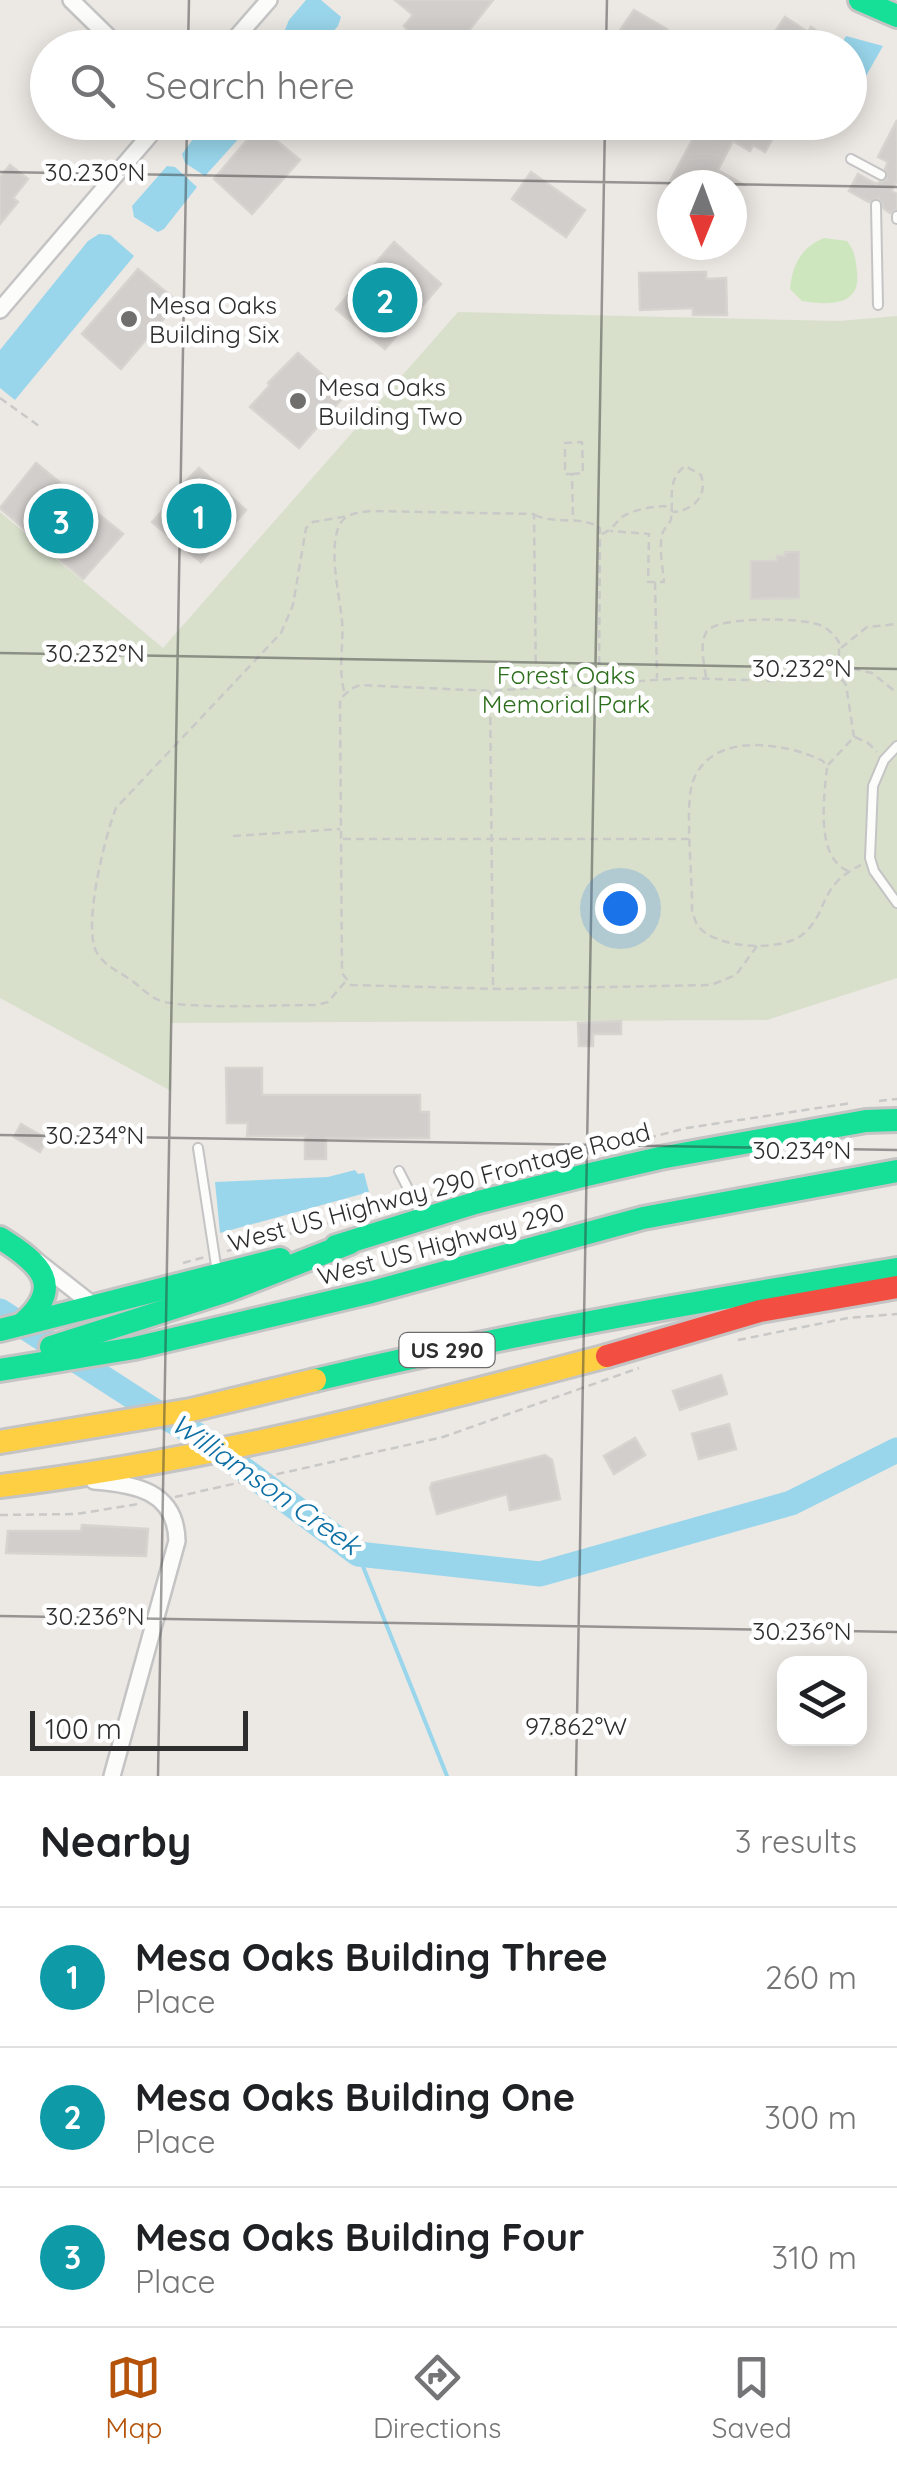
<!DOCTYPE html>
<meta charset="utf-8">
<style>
body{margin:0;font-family:Quicksand,sans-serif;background:#f2f2f2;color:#202124}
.controls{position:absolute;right:30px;bottom:30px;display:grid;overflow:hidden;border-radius:20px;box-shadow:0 5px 25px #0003}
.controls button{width:90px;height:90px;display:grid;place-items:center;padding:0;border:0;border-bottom:2px solid #e0e0e0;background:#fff;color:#202124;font:50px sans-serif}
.compass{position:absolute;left:657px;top:170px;width:90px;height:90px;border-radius:50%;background:#fff;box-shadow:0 5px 25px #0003;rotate:181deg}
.scale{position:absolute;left:30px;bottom:25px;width:218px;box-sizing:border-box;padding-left:10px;border:5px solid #2e2e2e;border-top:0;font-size:28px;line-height:35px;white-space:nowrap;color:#2e2e2e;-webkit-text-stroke:8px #fff;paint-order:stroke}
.you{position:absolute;left:620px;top:908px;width:35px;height:35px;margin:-25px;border:8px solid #fff;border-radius:50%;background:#1a73e8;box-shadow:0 0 0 15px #1a73e833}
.badge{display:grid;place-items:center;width:65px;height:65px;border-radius:50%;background:#b45309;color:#fff;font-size:32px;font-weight:700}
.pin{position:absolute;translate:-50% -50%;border:5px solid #fff;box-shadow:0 2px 10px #0006}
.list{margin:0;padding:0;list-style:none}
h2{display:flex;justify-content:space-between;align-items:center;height:130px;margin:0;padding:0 40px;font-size:42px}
h2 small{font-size:32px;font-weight:400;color:#757577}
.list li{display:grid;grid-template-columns:65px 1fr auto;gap:30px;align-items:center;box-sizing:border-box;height:140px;padding:0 40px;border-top:2px solid #e0e0e0}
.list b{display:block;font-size:38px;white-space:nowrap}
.list p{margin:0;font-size:32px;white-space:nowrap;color:#757577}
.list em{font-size:32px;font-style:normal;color:#757577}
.icon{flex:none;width:55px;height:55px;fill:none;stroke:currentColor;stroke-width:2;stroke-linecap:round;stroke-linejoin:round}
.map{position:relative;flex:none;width:897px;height:1776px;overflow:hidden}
.search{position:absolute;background:#fff;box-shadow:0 5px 25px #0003;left:30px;right:30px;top:30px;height:110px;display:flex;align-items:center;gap:25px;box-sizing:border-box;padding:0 35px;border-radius:55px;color:#757577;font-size:38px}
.sheet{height:550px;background:#fff}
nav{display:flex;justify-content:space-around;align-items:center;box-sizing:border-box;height:140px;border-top:2px solid #e0e0e0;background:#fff;font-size:28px;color:#757577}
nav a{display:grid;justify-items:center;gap:5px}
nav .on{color:#b45309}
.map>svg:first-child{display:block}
</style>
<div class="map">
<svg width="897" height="1776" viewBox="0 0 897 1776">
<rect width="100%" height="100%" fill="#ece8e4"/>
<!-- green -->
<path fill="#cee6be" d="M824,238L847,241C855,251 856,260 857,273C861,307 827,305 802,301L790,289C792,266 801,247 824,238Z"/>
<!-- cemetery -->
<polygon fill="#d8e0cc" points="458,312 839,321 897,316 897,978 767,1020 171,1023 171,1091 0,998 0,512 163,648"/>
<!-- water -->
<g fill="#99d6ec">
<polygon points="306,0 321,0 341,17 338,26 319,47 278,47 289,20"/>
<polygon points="846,36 883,46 850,104 850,62 854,55 850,48 841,45"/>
<polygon points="205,123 250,123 250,126 205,176 185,163 182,154"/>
<polygon points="167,166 175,167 197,187 164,229 158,232 134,217 132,206"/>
<polygon points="99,234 110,235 134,256 15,400 0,388 0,350 88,241"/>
<polygon points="355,1170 358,1174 364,1173 369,1192 220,1233 215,1182 328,1177"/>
</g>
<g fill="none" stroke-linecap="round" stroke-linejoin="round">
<!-- stream -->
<polyline stroke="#99d6ec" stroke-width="4" points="358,1554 447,1776"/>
<!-- river -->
<polyline stroke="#99d6ec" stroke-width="25" points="0,1311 153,1410 199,1436 358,1554 540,1574 791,1503 897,1450"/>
</g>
<!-- building -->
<g fill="#d1cecb" stroke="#d7d4d0" stroke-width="2.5">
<polygon points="395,0 493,0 455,48 424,48 404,26 413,15"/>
<polygon points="634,10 665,28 691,48 608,48"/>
<polygon points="785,17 808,32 811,27 842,48 764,48"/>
<polygon points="897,120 897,181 891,191 897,194 897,209 890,213 884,209 879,198 869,202 849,191 858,174 876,184 887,179 885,169 888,162 878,157"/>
<polygon points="702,122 782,122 765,152 753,145 750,151 733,141 718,170 744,185 668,185"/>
<polygon points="259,126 300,160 252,214 214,179"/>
<polygon points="10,165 28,179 13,198 18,202 0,224 0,177"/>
<polygon points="531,172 585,210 566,237 512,199"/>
<polygon points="394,242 441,284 385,349 336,309"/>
<polygon points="138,269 178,302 121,369 82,334"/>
<polygon points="706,272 706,279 726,278 727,315 693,315 693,308 640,310 639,273"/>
<polygon points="298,353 345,395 299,448 250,407 270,385 268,383"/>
<polygon points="36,463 123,534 83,579 0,508"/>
<polygon points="199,468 246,510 201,562 152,522 172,500 169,498"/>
<polygon points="785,552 799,552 799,598 751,599 751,561 777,561 777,556 785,556"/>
<polygon points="621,1021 621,1034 593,1034 593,1046 579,1046 578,1023"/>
<polygon points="226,1068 262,1068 262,1095 420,1095 420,1112 429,1112 429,1138 326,1138 326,1159 305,1159 305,1136 247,1136 248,1123 227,1123"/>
<polygon points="21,1124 47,1139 40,1152 14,1137"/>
<polygon points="721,1375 727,1394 680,1410 673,1391"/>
<polygon points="729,1424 736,1449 699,1459 692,1434"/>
<polygon points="635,1438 645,1455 614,1474 604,1456"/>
<polygon points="545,1455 552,1460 560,1499 510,1510 507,1494 437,1514 430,1488 432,1483"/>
<polygon points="82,1525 148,1529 146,1556 6,1553 8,1531 81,1531"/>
</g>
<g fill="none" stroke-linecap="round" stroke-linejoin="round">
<defs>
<g id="lane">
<polyline points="851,159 881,175"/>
<polyline points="876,205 878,305"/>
<polyline points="897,216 897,219"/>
<polyline points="897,746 884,760 873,786 870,858 874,871 897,903"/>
<polyline points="198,1148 217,1272"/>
<polyline points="399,1171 422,1216"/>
</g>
<g id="street">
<polyline points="71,0 120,48"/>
<polyline points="227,48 269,0"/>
<polyline points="0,310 161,122"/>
<polyline points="37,1261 93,1305"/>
<path d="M94,1481C135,1484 176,1491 177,1541L112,1776"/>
</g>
<g id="fast">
<polyline points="860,0 897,16"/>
<path d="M0,1238C40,1263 66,1286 22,1324"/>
<polyline points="336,1246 475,1203 582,1176 660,1158 866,1121 897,1120"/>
<polyline points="0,1330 280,1259"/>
<polyline points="51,1347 227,1291 350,1243"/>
<polyline points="0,1370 135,1348 372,1292 643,1218 897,1171"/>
<path d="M315,1380C507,1334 702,1301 897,1269"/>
</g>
<g id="slow">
<polyline points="0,1442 191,1410 315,1380"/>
<path d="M0,1486C206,1461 406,1409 607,1356"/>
</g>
<polyline id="jam" points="607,1356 760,1311 897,1287"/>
</defs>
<!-- lane casing -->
<use href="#lane" stroke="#c5c4c5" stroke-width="12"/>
<!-- street casing -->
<use href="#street" stroke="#c5c4c5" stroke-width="20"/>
<!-- fast casing -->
<use href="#fast" stroke="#c5c4c5" stroke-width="28"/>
<!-- slow casing -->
<use href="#slow" stroke="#c5c4c5" stroke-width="28"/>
<!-- jam casing -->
<use href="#jam" stroke="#c5c4c5" stroke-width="28"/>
<!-- path -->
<g stroke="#c9c9c8" stroke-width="2.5" stroke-dasharray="8 5" stroke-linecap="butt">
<polyline points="0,398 39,426"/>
<polyline points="572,474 583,473 582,442 565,443 565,474 572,474 573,520"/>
<path d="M535,515C555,525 582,515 600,528L599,682"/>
<path d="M602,534C612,530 614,524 622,517C634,509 652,507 665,506L674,512C694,510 708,495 701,475L685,466C666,481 674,498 671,519C670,524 665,527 663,532C658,545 663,568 664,582H648L649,534L610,531"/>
<polyline points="655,582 657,678"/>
<polyline points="841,648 867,627 897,624"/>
<polyline points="840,666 872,673 897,693"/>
<path d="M706,677C704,664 699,643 707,631C719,616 805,617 822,626C829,629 835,636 839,642V674"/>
<path d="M344,691C338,667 344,646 342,621C340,596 326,543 342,521C349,513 361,512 371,511L534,514L536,688"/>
<polyline points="490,691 493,987"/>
<polyline points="855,737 868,743 877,752"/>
<polyline points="828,765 853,738"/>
<polyline points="233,836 340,829"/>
<polyline points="343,839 690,839"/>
<path d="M848,871C815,857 824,797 827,768L823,761C787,743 712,730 693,781C684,805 693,881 692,911C694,916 695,922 698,926C716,949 780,952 802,935C830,912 817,886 861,865"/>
<polyline points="757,946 736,975 711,985 501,989 351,985 342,973 340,699 351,689 360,685 490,691 685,678 778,681 827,672 839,676 846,685 854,737"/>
<path d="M345,982L328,1002L317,1005C270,1005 216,1009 170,1003C152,1001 145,990 131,980C118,971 104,966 96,951C83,924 105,836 116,808L281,633L293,605L306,528L313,522L348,516"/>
<polyline points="879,1101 897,1099"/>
<polyline points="497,1177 687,1128 851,1103"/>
<polyline points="424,1197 455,1188"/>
<polyline points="227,1251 402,1203"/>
<polyline points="183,1263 205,1257"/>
<polyline points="738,1340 848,1318 897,1314"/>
<polyline points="175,1497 443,1437 639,1368"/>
<polyline points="0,1515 77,1514 138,1504"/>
</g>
<!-- lane -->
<use href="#lane" stroke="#fcfcfb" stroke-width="8"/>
<!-- street -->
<use href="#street" stroke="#fcfcfb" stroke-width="15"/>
<!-- fast -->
<use href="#fast" stroke="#16e098" stroke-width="22"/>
<!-- slow -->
<use href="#slow" stroke="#ffcf43" stroke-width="22"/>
<!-- jam -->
<use href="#jam" stroke="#f24e42" stroke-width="22"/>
</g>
<!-- ticks -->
<path fill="none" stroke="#2e2e2e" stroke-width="2.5" stroke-opacity="0.45" d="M188,48L189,0M606,48L607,0M0,172L897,187M0,653L897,669M0,1135L897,1150M0,1616L897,1632M158,1776L187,122M576,1776L605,122"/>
<!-- markers -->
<g fill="#706f6e" stroke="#fff" stroke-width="4">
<circle cx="129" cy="319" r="10"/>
<circle cx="298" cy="401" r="10"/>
</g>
<g text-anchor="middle" stroke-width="9" stroke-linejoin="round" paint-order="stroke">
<!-- shield labels -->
<rect fill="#fff" stroke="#6d6d6d" stroke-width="2.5" x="399.5" y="1333" width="95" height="34" rx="8"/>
<g font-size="22" font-weight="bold" fill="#2e2e2e">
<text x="447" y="1358">US 290</text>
</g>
<!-- poi labels -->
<g font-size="25" fill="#2e2e2e" stroke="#fff" text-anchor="start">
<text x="149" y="314">Mesa Oaks<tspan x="149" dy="29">Building Six</tspan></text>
<text x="318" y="396">Mesa Oaks<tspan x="318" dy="29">Building Two</tspan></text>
</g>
<!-- park labels -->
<g font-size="25" fill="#2c6e1b" stroke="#fff">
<text x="566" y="684">Forest Oaks<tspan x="566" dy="29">Memorial Park</tspan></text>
</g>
<!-- street labels -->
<g font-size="25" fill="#2e2e2e" stroke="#fff">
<text transform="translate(439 1187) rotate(-15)" y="9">West US Highway 290 Frontage Road</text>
<text transform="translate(441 1244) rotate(-15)" y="9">West US Highway 290</text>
</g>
<!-- water labels -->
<g font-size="28" font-style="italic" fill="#0d6fa3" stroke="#fff">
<text transform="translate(266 1484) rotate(35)" y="10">Williamson Creek</text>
</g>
</g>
<g font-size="25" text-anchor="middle" fill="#2e2e2e" stroke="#fff" stroke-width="9" stroke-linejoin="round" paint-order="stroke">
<text x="95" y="181">30.230°N</text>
<text x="95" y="662">30.232°N</text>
<text x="802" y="677">30.232°N</text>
<text x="95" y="1144">30.234°N</text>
<text x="802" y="1159">30.234°N</text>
<text x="95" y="1625">30.236°N</text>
<text x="802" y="1640">30.236°N</text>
<text x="576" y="1735">97.862°W</text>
</g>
</svg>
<div class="controls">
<button><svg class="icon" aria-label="layers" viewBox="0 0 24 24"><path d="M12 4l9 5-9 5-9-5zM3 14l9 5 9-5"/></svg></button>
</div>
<svg class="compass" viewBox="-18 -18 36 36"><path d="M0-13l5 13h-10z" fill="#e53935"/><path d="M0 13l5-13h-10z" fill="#757577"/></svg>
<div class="scale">100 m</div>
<div class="you"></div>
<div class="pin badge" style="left:199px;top:516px;background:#0f9aa8">1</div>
<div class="pin badge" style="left:385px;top:300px;background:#0f9aa8">2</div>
<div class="pin badge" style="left:61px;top:521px;background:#0f9aa8">3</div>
<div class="search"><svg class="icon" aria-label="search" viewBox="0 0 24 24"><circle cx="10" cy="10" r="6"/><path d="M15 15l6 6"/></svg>Search here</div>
</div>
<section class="sheet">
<h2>Nearby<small>3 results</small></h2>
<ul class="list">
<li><span class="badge" style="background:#0f9aa8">1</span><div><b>Mesa Oaks Building Three</b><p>Place</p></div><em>260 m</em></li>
<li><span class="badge" style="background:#0f9aa8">2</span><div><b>Mesa Oaks Building One</b><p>Place</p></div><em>300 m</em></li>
<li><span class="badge" style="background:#0f9aa8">3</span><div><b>Mesa Oaks Building Four</b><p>Place</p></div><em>310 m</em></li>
</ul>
</section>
<nav>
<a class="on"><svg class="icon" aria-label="map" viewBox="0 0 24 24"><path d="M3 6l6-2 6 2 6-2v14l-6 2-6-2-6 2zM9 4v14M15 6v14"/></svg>Map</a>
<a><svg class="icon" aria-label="directions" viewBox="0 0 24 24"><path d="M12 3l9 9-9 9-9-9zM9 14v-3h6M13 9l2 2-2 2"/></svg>Directions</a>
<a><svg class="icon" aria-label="saved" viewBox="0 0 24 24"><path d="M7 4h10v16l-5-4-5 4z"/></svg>Saved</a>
</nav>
